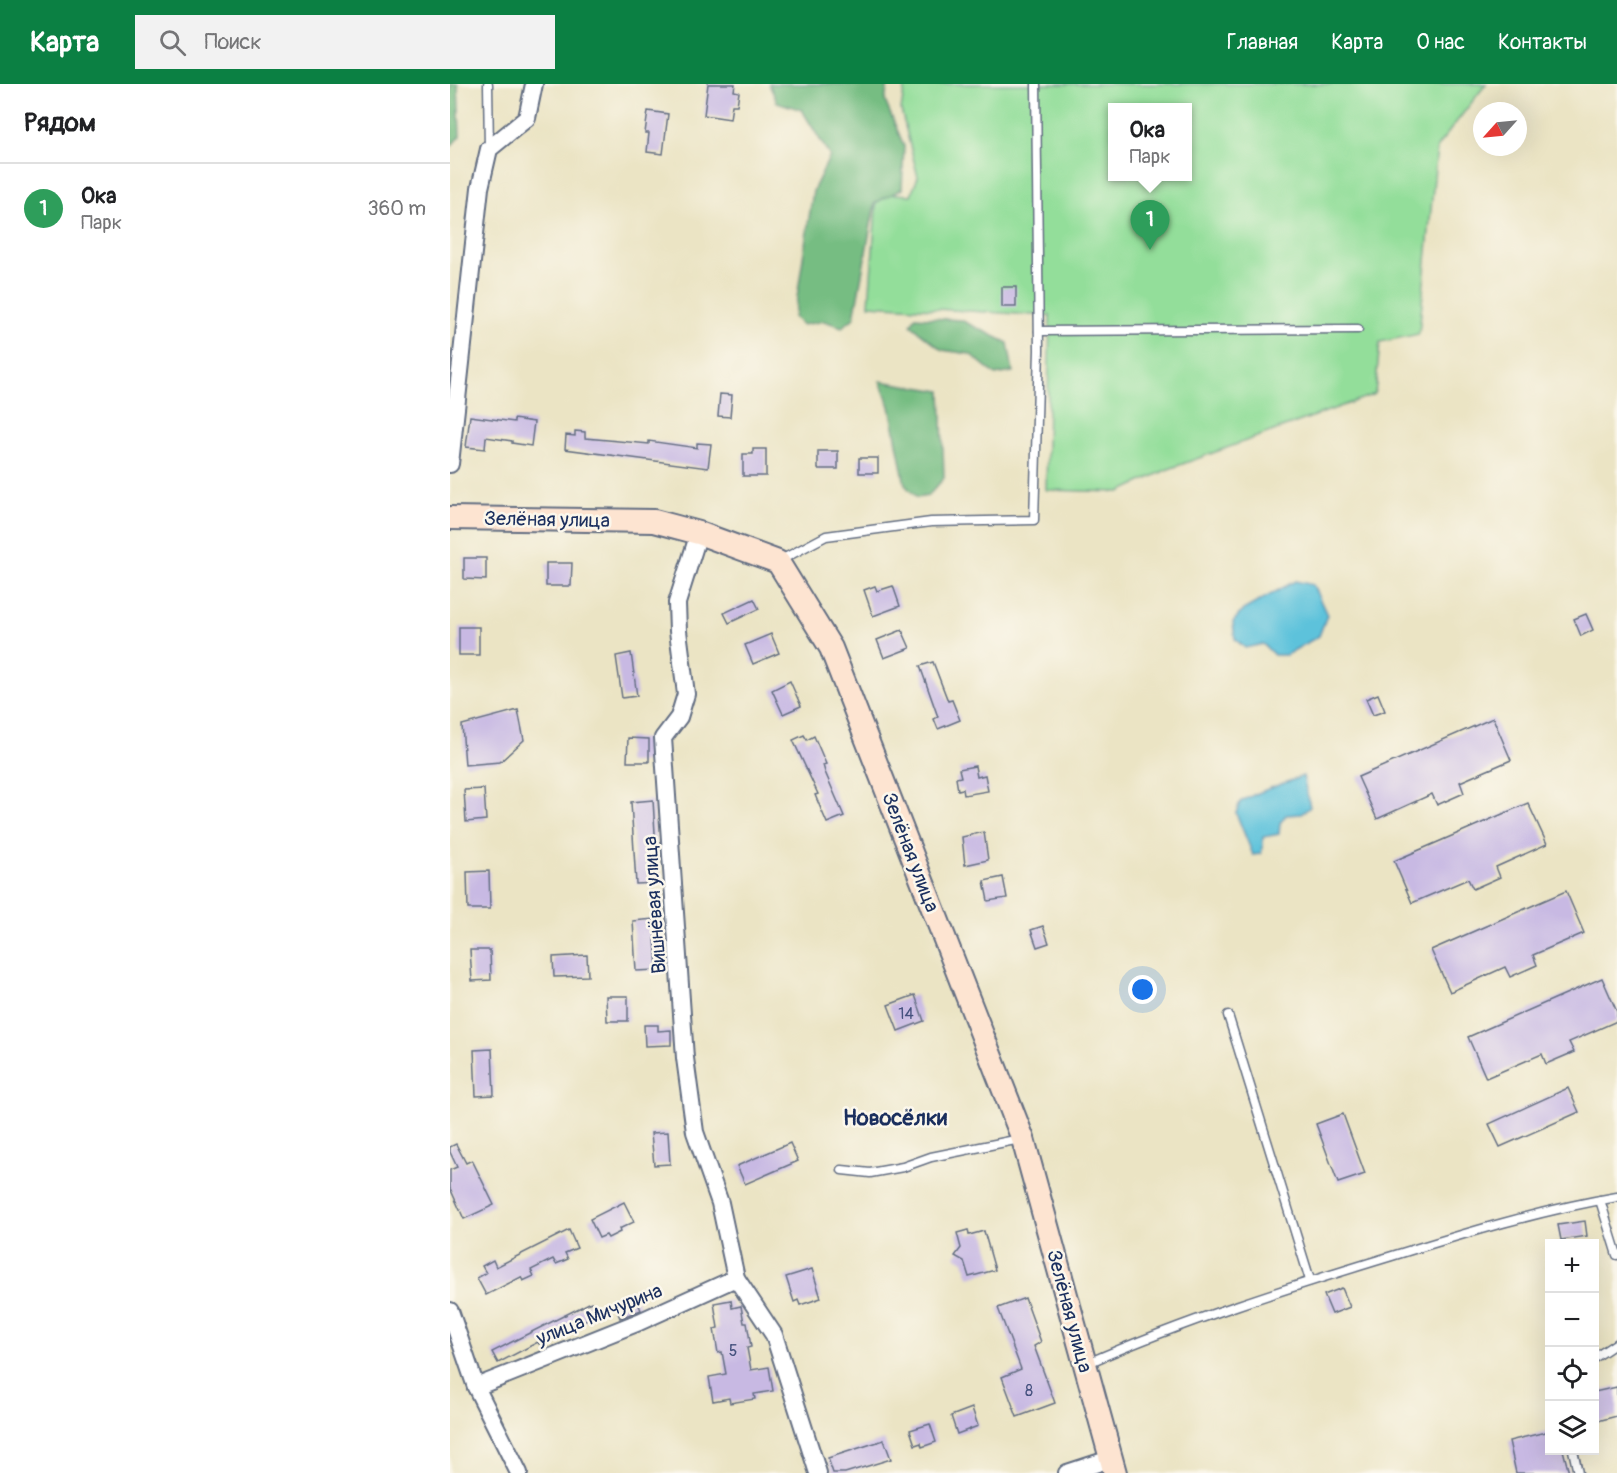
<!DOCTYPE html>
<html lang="ru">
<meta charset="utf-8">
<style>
body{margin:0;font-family:Pangolin,sans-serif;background:#f2f2f2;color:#202124}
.controls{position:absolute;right:18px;bottom:18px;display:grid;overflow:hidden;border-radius:0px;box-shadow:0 6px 24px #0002}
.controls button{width:54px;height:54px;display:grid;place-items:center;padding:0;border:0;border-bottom:2px solid #e0e0e0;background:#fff;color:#202124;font:30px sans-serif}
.compass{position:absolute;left:1023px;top:18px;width:54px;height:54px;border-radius:50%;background:#fff;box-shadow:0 6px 24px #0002;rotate:243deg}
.you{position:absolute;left:693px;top:906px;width:21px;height:21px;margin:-15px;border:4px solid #fff;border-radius:50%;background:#1a73e8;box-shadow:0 0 0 9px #1a73e833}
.badge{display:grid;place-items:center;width:39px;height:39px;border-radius:50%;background:#0b8043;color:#fff;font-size:20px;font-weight:700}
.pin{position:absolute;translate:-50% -50px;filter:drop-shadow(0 2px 3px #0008)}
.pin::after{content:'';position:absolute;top:32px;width:21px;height:18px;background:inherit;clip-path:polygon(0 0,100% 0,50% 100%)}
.popup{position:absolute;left:658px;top:19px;width:84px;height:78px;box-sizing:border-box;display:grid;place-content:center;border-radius:0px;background:#fff;filter:drop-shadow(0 2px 4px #0005);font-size:20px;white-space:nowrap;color:#757577}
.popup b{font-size:22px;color:#202124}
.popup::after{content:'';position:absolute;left:50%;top:100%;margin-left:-12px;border:12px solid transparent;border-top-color:#fff}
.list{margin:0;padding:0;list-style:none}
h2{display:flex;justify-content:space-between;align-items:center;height:78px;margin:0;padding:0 24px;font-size:26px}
h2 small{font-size:20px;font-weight:400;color:#757577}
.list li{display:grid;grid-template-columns:39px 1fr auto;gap:18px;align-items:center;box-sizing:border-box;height:90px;padding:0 24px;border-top:2px solid #e0e0e0}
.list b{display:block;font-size:22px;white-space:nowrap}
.list p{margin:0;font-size:20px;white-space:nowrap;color:#757577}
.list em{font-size:20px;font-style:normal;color:#757577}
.icon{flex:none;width:33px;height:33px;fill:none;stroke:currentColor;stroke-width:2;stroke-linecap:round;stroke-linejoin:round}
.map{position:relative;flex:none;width:1167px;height:1389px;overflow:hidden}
header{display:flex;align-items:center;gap:36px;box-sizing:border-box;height:84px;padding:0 30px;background:#0b8043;color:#fff}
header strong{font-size:28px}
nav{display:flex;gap:33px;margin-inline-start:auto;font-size:21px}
.search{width:420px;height:54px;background:#f2f2f2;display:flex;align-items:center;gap:15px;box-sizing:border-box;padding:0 21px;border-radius:0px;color:#757577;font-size:22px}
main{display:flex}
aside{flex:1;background:#fff}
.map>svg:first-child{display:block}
</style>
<header>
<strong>Карта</strong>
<div class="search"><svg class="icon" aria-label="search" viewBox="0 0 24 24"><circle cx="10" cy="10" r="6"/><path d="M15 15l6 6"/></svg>Поиск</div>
<nav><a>Главная</a><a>Карта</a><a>О нас</a><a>Контакты</a></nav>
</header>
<main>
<aside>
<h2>Рядом<small></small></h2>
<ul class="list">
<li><span class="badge" style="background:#2e9e5b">1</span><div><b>Ока</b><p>Парк</p></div><em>360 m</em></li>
</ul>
</aside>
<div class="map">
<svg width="1167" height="1389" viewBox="0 0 1167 1389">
<rect width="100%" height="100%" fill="#fbf7ec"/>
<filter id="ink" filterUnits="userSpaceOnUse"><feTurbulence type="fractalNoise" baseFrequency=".0167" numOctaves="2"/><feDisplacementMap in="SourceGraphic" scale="12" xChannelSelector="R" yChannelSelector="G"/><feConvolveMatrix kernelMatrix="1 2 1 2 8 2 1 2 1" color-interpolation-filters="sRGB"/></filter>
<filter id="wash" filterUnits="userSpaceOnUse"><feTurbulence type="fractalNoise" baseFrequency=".008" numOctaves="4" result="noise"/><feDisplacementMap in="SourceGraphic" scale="24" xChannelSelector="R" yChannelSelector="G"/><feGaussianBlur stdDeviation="1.35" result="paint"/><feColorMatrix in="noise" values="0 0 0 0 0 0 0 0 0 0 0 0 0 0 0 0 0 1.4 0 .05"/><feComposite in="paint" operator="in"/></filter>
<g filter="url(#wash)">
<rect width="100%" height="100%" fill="#ebe4c4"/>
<!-- green -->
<path fill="#93de9a" stroke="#57867c" stroke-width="1.5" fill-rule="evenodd" d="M455,0H1036L987,63L969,250L930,258L925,310L716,386L670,408L596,406L600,232L419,221L427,109L461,111L468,93L451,26ZM662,24H738V92H662Z"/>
<!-- forest -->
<g fill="#76bd82" stroke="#487670" stroke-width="1.5">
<polygon points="0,0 8,0 10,52 0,63"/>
<polygon points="319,0 438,0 435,17 454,62 452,105 425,119 404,234 392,243 374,237 353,241 344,234 363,107 380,72 352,26 327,18"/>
<polygon points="465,233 511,236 558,259 563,288 546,291 520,270 492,266 461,241"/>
<polygon points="430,297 491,307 494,394 478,412 467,414 455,401 440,322"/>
</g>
<!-- water -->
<g fill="#5dc2db" stroke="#3c789c" stroke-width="1.5">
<polygon points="845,497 863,501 877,531 869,552 836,571 824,571 813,560 795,564 785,555 783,538 793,526"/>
<path d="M853,692L860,723L851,730L836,731L830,739L829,750L813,753V764L810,770L803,771L786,729L790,718C810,706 831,701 853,692Z"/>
</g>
<g id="blocks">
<!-- building -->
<g fill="#c8b9e3">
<polygon points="258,0 285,0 284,7 289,8 287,21 282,21 280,35 254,31"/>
<polygon points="198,27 218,30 213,70 197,68 199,49 195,49"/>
<rect x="552" y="203" width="14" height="20"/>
<polygon points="270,310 282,311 280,333 268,332"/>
<polygon points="20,332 64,338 64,335 84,338 81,362 62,359 62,357 36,353 35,365 16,363"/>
<polygon points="125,347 135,348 135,354 158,356 199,360 199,357 247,364 247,359 261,360 258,384 115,365 116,351 125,352"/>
<polygon points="303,365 316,365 316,392 293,392 293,370 303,370"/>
<rect x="368" y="367" width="20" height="18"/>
<rect x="409" y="374" width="19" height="15"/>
<polygon points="14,474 36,474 36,496 14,495"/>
<polygon points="96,479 122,479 121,502 96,502"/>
<polygon points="425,502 427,507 443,502 450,522 423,532 414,506"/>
<polygon points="304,515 309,525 279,539 274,529"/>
<polygon points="1136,530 1143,546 1131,552 1124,535"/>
<rect x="9" y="543" width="20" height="28"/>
<polygon points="452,546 460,564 434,574 427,556"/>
<polygon points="321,550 329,569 303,580 295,561"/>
<polygon points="181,569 187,612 172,614 166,572"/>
<polygon points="483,578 498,617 502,616 510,636 488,645 484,635 488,633 470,582"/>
<polygon points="340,597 351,622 333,630 322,606"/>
<polygon points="928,610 935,627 923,631 916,615"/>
<polygon points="68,626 74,656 50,678 15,681 12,641"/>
<polygon points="1043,634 1061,676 1010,698 1014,709 987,721 982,710 927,735 908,693"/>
<polygon points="354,651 357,656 364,652 376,680 373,681 375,688 394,732 377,739 365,711 368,710 343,656"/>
<polygon points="178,654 199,655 199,678 177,678"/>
<polygon points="525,682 527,693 535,691 538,707 514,711 513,705 508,706 506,694 511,693 509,685"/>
<polygon points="34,705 36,736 16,738 14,706"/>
<polygon points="203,716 208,799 186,800 181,718"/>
<polygon points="1078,719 1097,760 1046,783 1050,793 1023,805 1018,795 962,819 944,777"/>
<polygon points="534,748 538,776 515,781 512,753"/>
<polygon points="39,787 40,825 18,825 17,788"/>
<polygon points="553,793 557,814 538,817 534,797"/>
<polygon points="1116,807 1134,849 1083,871 1087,881 1060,893 1055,883 1000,908 981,866"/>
<polygon points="204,835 207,886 186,887 183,837"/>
<polygon points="593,842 599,859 587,863 581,846"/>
<polygon points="20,866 40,866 41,896 22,897"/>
<polygon points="137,871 138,892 104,893 103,873"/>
<polygon points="1152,894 1167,928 1167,937 1119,958 1124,968 1096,980 1092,970 1036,994 1018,953"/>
<polygon points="465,911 474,937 448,947 438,921"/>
<polygon points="156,912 178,912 178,937 157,937"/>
<polygon points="194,941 208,941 208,947 221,946 221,961 195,962"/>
<polygon points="42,965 44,1011 26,1012 24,966"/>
<polygon points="1118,1004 1129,1028 1050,1063 1039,1040"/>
<polygon points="893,1030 915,1090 888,1099 866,1040"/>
<polygon points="218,1048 220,1080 204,1081 201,1049"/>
<polygon points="340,1059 348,1077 295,1100 287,1082"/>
<polygon points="6,1060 16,1079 22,1076 44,1121 14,1135 0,1104 0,1086 7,1083 0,1068 0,1063"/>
<polygon points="174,1118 184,1138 169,1145 170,1148 158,1154 156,1151 149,1154 140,1135"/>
<polygon points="1135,1137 1137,1152 1111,1156 1108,1141"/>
<polygon points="119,1146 127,1164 115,1169 118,1175 106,1180 103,1175 81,1186 84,1192 73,1197 71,1193 36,1211 27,1194 36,1189 32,1182 43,1176 46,1183"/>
<polygon points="518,1146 519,1151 534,1147 545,1186 519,1193 514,1177 505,1172 511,1164 507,1149"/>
<polygon points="362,1185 371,1214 350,1221 348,1216 344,1218 336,1193"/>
<polygon points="892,1204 900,1223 882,1230 874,1211"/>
<polygon points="186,1214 191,1226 170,1234 166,1224"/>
<polygon points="575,1214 591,1258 584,1262 605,1319 567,1333 552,1293 571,1285 548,1224"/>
<polygon points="281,1216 282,1224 291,1222 294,1239 297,1239 301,1263 297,1264 301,1286 319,1283 323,1307 304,1310 305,1315 280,1319 279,1314 263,1317 259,1293 276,1290 272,1268 268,1269 264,1245 268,1244 264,1219"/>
<polygon points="141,1218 147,1230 89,1260 88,1258 48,1279 42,1268"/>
<polygon points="1167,1303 1167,1332 1144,1338 1144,1308"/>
<polygon points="522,1324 528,1342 507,1350 501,1332"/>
<polygon points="480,1340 486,1358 472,1363 471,1359 465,1361 460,1346"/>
<polygon points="1100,1347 1100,1366 1113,1366 1119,1389 1066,1389 1059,1357"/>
<polygon points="434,1356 441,1375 395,1389 383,1389 378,1374"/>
</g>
</g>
</g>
<g filter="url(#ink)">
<use href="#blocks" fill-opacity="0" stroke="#646e82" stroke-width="1.5"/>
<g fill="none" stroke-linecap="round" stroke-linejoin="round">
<defs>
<g id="lane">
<polyline points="38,0 39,65"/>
<polyline points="589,247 908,245"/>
<polyline points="329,477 376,452 481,438 584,436 589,266 586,0"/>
<polyline points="778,931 860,1196"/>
<polyline points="392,1086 420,1089 453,1083 481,1073 570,1055"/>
<polyline points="1150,1116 1167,1171"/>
<polyline points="1144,1274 1167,1259"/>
<path d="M638,1279C736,1236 840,1203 942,1172C1016,1149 1091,1126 1167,1113"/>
<polyline points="1123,1366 1128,1389"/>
</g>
<g id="street">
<polyline points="0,380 30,104 39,65 77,34 84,0"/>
<polyline points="249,449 227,519 228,547 236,610 229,633 213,654 235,974 245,1048 270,1119 286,1194 324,1251 368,1389"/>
<polyline points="0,1227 26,1303 69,1389"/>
<polyline points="26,1303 189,1238 286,1194"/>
<polyline points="617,1389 660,1375"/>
</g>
<polyline id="secondary" points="0,434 204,437 249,449 328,478 381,564 573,1055 665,1389"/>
</defs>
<!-- lane casing -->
<use href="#lane" stroke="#646e82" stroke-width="11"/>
<!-- street casing -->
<use href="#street" stroke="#646e82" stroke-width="20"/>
<!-- secondary casing -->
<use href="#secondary" stroke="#646e82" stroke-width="26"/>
<!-- lane -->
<use href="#lane" stroke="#fff" stroke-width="8"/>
<!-- street -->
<use href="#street" stroke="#fff" stroke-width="16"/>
<!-- secondary -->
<use href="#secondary" stroke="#fde4d1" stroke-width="22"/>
</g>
</g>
<g text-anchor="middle" stroke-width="5" stroke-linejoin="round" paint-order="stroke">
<!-- number labels -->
<g font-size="16" fill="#46527f">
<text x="456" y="935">14</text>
<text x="283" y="1272">5</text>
<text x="579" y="1312">8</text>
</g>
<!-- street labels -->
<g font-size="20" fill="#1b2f5e" stroke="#fbf7ec">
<text transform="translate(97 435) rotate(1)" y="7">Зелёная улица</text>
<text transform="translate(461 768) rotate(69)" y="7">Зелёная улица</text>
<text transform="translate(204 821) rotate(-94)" y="7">Вишнёвая улица</text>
<text transform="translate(620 1227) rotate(75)" y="7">Зелёная улица</text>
<text transform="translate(149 1230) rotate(-22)" y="7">улица Мичурина</text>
</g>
<!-- quarter labels -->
<g font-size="22" font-weight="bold" fill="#1b2f5e" stroke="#fbf7ec">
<text x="445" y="1041">Новосёлки</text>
</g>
</g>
</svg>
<div class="controls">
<button>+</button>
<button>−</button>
<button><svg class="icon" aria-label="locate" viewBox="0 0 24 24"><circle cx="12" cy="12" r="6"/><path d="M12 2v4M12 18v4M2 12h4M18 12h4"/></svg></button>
<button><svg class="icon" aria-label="layers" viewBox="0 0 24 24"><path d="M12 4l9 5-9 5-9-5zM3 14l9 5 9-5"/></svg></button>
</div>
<svg class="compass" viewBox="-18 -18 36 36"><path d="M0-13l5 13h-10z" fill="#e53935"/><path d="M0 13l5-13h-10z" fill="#757577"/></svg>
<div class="you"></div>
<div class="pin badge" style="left:700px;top:166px;background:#2e9e5b">1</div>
<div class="popup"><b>Ока</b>Парк</div>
</div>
</main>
